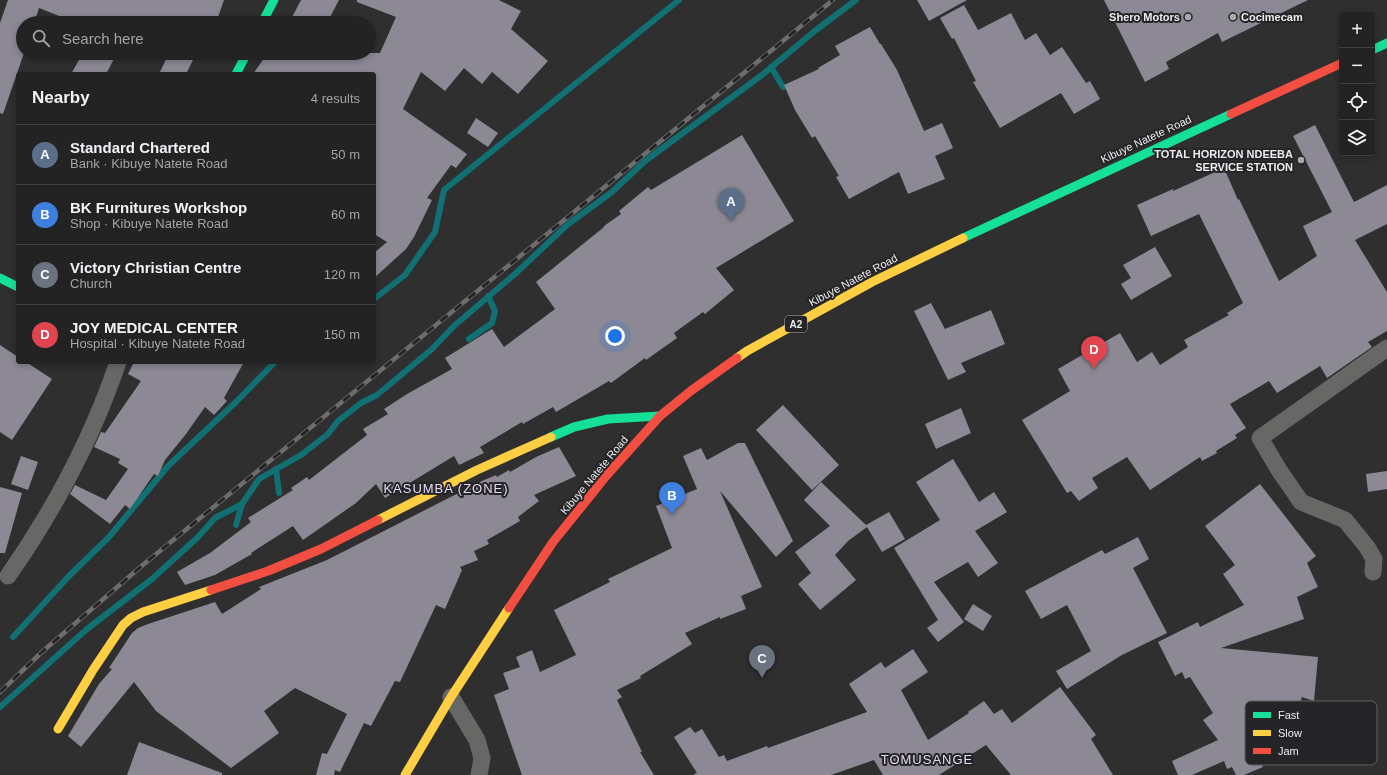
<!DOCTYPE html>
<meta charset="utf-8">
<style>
body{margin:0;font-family:Arial,sans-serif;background:#2b2b2c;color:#f1f3f6}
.controls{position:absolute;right:12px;top:12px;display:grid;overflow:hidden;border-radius:4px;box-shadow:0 2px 6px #0003}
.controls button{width:36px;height:36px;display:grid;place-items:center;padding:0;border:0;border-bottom:1px solid #404041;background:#232324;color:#f1f3f6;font:20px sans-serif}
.you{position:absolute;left:615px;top:336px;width:14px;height:14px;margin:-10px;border:3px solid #fff;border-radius:50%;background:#1a73e8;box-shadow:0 0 0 6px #1a73e833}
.badge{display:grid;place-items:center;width:26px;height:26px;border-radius:50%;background:#aaa9ac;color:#fff;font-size:13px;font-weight:700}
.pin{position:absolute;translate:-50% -33px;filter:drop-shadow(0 1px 2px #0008)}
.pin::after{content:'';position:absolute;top:21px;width:14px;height:12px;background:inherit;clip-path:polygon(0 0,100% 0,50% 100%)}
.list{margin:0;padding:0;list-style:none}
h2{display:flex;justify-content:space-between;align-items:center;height:52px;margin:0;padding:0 16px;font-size:17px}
h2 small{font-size:13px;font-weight:400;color:#a3a4a6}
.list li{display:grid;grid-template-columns:26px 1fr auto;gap:12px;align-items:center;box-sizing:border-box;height:60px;padding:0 16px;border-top:1px solid #404041}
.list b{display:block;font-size:15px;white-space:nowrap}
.list p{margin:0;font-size:13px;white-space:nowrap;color:#a3a4a6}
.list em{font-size:13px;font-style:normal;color:#a3a4a6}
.icon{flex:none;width:22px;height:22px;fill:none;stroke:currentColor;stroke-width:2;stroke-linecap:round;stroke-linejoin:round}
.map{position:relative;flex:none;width:1387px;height:775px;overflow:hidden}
.search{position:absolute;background:#232324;box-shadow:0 2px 6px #0003;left:16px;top:16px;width:360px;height:44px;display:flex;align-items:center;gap:10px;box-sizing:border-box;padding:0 14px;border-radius:22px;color:#a3a4a6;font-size:15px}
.panel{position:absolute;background:#232324;box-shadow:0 2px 6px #0003;left:16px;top:72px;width:360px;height:292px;border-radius:4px}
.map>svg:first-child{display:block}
</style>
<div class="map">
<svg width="1387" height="775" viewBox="0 0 1387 775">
<rect width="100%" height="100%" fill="#2f2f30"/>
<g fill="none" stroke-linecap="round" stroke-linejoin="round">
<!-- stream -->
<g stroke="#107074" stroke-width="6">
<polyline points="771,67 783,87"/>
<polyline points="374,299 405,275 435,232 444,190 679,0"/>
<polyline points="469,339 492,323 495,311 488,296"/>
<polyline points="276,469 279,493"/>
<polyline points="236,525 242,504 259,479 301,455 328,434 338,421 361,403 377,395 431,350 454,326 516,273 567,225 612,192 645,161 762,75 816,30 856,0"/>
<polyline points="13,637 69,576 109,537 168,466 238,400 275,362"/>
<polyline points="0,707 87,629 152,579 197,538 215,518 242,504"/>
</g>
</g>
<!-- building -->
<g fill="#8c8894">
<polygon points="8,0 224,0 216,23 77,23 39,8 34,23 23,23 24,53 3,114 0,113 0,23"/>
<polygon points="301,0 339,0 327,23 289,23"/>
<polygon points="357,0 499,0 521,11 511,29 548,61 518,94 492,72 482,84 464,68 445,91 421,72 403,109 467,154 456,168 451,165 427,198 432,200 414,237 406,249 374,278 374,253 387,242 374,234 374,74 253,74 268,53 380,53 396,17 357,2"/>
<polygon points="917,0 967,0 929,21"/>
<polygon points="1104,0 1308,0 1222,42 1218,33 1166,62 1169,69 1145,82"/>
<polygon points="964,5 978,30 1011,13 1025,40 1036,33 1050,55 1062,47 1086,83 1090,81 1100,99 1074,114 1061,93 1000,128 973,82 976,81 954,38 952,39 940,18"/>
<polygon points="870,27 880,44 881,44 897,70 924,131 942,123 953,148 935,156 945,179 908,194 899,172 849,199 836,177 839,176 815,136 812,138 795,110 784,85 819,69 818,68 840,55 835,46"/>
<polygon points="83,53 117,53 106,74 71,74"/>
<polygon points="169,53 178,53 193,60 186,74 159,74"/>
<polygon points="476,118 498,133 488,147 467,133"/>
<polygon points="1315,125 1354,202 1387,185 1387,224 1355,240 1387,292 1387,331 1368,342 1372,347 1327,378 1320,366 1277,393 1269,381 1230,404 1246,428 1235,435 1237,438 1216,451 1217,453 1202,461 1200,457 1150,490 1127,457 1092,478 1098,488 1079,501 1071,491 1067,493 1022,420 1070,391 1058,369 1120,333 1137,362 1152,352 1160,365 1188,347 1184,340 1229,315 1227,313 1243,303 1199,214 1151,236 1137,205 1173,189 1173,191 1224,168 1238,200 1239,199 1279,281 1317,256 1303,226 1332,212 1293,136"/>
<polygon points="742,135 794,221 716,268 734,290 705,314 703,312 674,333 677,338 646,360 645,358 611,383 609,381 556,412 553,407 523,424 522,422 480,447 484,453 459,465 454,456 385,498 376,484 356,503 303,540 293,526 251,553 252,554 215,575 185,585 177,572 210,553 251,522 248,518 293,490 291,488 307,477 309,480 367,435 363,429 388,414 384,409 407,394 452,369 445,358 492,329 504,347 555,309 536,282 604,227 604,226 621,214 619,211 648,187 651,190"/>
<polygon points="1155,247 1172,276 1131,300 1121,284 1131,278 1123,265"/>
<polygon points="931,303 945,329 991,310 1005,344 961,363 966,372 948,380 914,311"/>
<polygon points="0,345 18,357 18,362 26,362 52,379 12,440 0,432"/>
<polygon points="134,362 244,362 224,398 227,401 214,415 205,407 186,434 165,460 158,476 154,474 130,509 125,505 110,524 70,494 75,485 106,500 128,469 118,463 120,459 94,447 101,432 105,433 141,381 128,374"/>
<polygon points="783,405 839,465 812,490 756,430"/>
<polygon points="961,408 971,433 936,449 925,424"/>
<polygon points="738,443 745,443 793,541 776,557 720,491 762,587 741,596 746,609 720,619 720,617 685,633 692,644 640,676 641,678 617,690 622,697 617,700 642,752 640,752 654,775 522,775 494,695 509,689 503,673 520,667 516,657 532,650 540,672 576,655 554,610 610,582 608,579 672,548 656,506 697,489 683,456 701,448 707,460"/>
<polygon points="559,447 576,476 534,495 539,501 518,517 520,521 487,540 489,544 474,551 478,560 460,567 462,570 445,609 436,605 400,682 395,681 371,726 364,723 340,772 335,770 334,775 316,775 322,753 327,754 347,714 295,688 264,711 279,733 231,768 156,711 134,682 81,747 68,736 99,684 112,669 109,668 132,633 138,628 148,624 215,602 222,614 261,589 259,587 327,560 482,481 496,475 497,477 509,470 510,472 536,457"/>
<polygon points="21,456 38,462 28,490 11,484"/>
<polygon points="953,459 979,502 994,492 1007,512 975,531 998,563 978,577 968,562 934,582 964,622 938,642 927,628 938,620 894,548 940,520 916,482"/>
<polygon points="1387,471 1387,489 1368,492 1366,474"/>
<polygon points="821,482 866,525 889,512 905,539 882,552 867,527 848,541 835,555 856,580 820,610 798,584 811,573 795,552 830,526 804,500"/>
<polygon points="1260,484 1316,556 1307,563 1318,587 1297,597 1304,619 1221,648 1318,657 1314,701 1302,697 1283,755 1246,728 1263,767 1244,775 1236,775 1232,767 1227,769 1224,761 1192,775 1178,775 1172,761 1218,740 1203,720 1213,713 1190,677 1185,679 1182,672 1175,676 1158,642 1198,622 1200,627 1244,605 1223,574 1235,565 1205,526"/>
<polygon points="0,487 22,493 5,553 0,553"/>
<polygon points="1138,537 1149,559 1133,568 1167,633 1122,655 1067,689 1056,671 1091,651 1067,605 1041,619 1025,591 1102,550 1105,554"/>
<polygon points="973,604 992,616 983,631 964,619"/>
<polygon points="913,649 928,672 901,690 928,740 969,713 968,712 984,701 994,714 1002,709 1012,723 1060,687 1096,735 1091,739 1113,775 1011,775 986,745 939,775 883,775 874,760 831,775 694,775 694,774 697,773 674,737 690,727 695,733 702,729 719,757 724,755 727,761 767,746 768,748 867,712 849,684 881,662 885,668"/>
<polygon points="139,742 222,773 222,775 127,775"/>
</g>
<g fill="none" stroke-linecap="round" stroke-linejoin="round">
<!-- street -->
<g stroke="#676766" stroke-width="17">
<polyline points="1373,572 1374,559 1367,547 1345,520 1301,502 1279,470 1260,438 1387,348"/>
<path d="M8,576C54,510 92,439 118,362"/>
<polyline points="451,697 477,740 482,758 479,775"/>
</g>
<!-- fast -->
<g stroke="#16e098" stroke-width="9">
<polyline points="262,23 274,0"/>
<polyline points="1372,50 1387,43"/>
<polyline points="236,74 247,53"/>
<polyline points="963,238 1231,114"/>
<polyline points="0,278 18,287"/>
<polyline points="551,437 574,427 608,419 660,416"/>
</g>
<!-- slow -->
<g stroke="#ffcf43" stroke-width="9">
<polyline points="737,358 747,351 872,282 963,238"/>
<polyline points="378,520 477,470 551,437"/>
<polyline points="58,729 93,670 123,625 131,618 143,612 211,590"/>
<polyline points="405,775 451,697 509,608"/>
</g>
<!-- jam -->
<g stroke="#f24e42" stroke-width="9">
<polyline points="1231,114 1342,63"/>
<polyline points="211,590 268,571 321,549 378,520"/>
<polyline points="509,608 553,542 607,475 660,416 692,390 737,358"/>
</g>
<defs>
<polyline id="rail" points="0,692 43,651 144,564 833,0"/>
</defs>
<!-- rail casing -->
<use href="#rail" stroke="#6e6d6d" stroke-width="4.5"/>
<!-- rail -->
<use href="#rail" stroke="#252427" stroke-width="3" stroke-dasharray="9" stroke-linecap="butt"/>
</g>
<!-- markers -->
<g fill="#aaa9ac" stroke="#252427" stroke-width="1.5">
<circle cx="1188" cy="17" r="4"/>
<circle cx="1233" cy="17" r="4"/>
<circle cx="1301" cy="160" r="4"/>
</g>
<g text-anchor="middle" stroke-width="4" stroke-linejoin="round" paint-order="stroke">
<!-- shield labels -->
<rect fill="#252427" stroke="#b0afb2" stroke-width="1" x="785" y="316" width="22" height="16" rx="3"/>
<g font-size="10" font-weight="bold" fill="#ecebee">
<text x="796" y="328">A2</text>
</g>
<!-- poi labels -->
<g font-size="11" font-weight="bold" fill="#ecebee" stroke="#252427" text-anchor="end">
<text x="1180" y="21">Shero Motors</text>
<text x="1241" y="21" text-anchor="start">Cocimecam</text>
<text x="1293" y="158">TOTAL HORIZON NDEEBA<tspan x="1293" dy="13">SERVICE STATION</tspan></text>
</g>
<!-- street labels -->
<g font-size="11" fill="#ecebee" stroke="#252427">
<text transform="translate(1146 139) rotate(-25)" y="4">Kibuye Natete Road</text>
<text transform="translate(853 280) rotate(-28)" y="4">Kibuye Natete Road</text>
<text transform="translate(594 475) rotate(-50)" y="4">Kibuye Natete Road</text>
</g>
<!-- quarter labels -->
<g font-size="13" letter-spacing="1" fill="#e5d9f6" stroke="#252427">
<text x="446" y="493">KASUMBA (ZONE)</text>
<text x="927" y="764">TOMUSANGE</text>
</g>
</g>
<!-- legend -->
<rect x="1245" y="701" width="132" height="64" rx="6" fill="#252427" stroke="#616063" stroke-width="1"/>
<rect x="1253" y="712" width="18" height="6" fill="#16e098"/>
<rect x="1253" y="730" width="18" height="6" fill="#ffcf43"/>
<rect x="1253" y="748" width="18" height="6" fill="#f24e42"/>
<g font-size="11" fill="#ecebee">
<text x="1278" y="719">Fast</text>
<text x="1278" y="737">Slow</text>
<text x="1278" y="755">Jam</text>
</g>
</svg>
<div class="controls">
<button>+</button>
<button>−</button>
<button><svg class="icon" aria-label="locate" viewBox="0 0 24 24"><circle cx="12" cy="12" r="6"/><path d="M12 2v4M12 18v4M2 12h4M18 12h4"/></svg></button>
<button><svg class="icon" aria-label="layers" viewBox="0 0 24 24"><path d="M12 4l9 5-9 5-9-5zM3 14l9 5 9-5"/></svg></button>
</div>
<div class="you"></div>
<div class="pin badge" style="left:731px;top:221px;background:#5c6f8a">A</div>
<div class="pin badge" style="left:672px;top:515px;background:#3f7fe0">B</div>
<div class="pin badge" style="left:762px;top:678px;background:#6b7280">C</div>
<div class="pin badge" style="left:1094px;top:369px;background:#e0444e">D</div>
<div class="search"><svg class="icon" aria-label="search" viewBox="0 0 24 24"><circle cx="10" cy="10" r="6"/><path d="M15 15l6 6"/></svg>Search here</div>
<section class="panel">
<h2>Nearby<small>4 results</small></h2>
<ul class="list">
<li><span class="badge" style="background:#5c6f8a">A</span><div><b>Standard Chartered</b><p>Bank · Kibuye Natete Road</p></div><em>50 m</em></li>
<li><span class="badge" style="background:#3f7fe0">B</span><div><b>BK Furnitures Workshop</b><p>Shop · Kibuye Natete Road</p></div><em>60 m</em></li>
<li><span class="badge" style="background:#6b7280">C</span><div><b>Victory Christian Centre</b><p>Church</p></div><em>120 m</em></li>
<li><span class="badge" style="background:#e0444e">D</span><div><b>JOY MEDICAL CENTER</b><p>Hospital · Kibuye Natete Road</p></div><em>150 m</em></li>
</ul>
</section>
</div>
